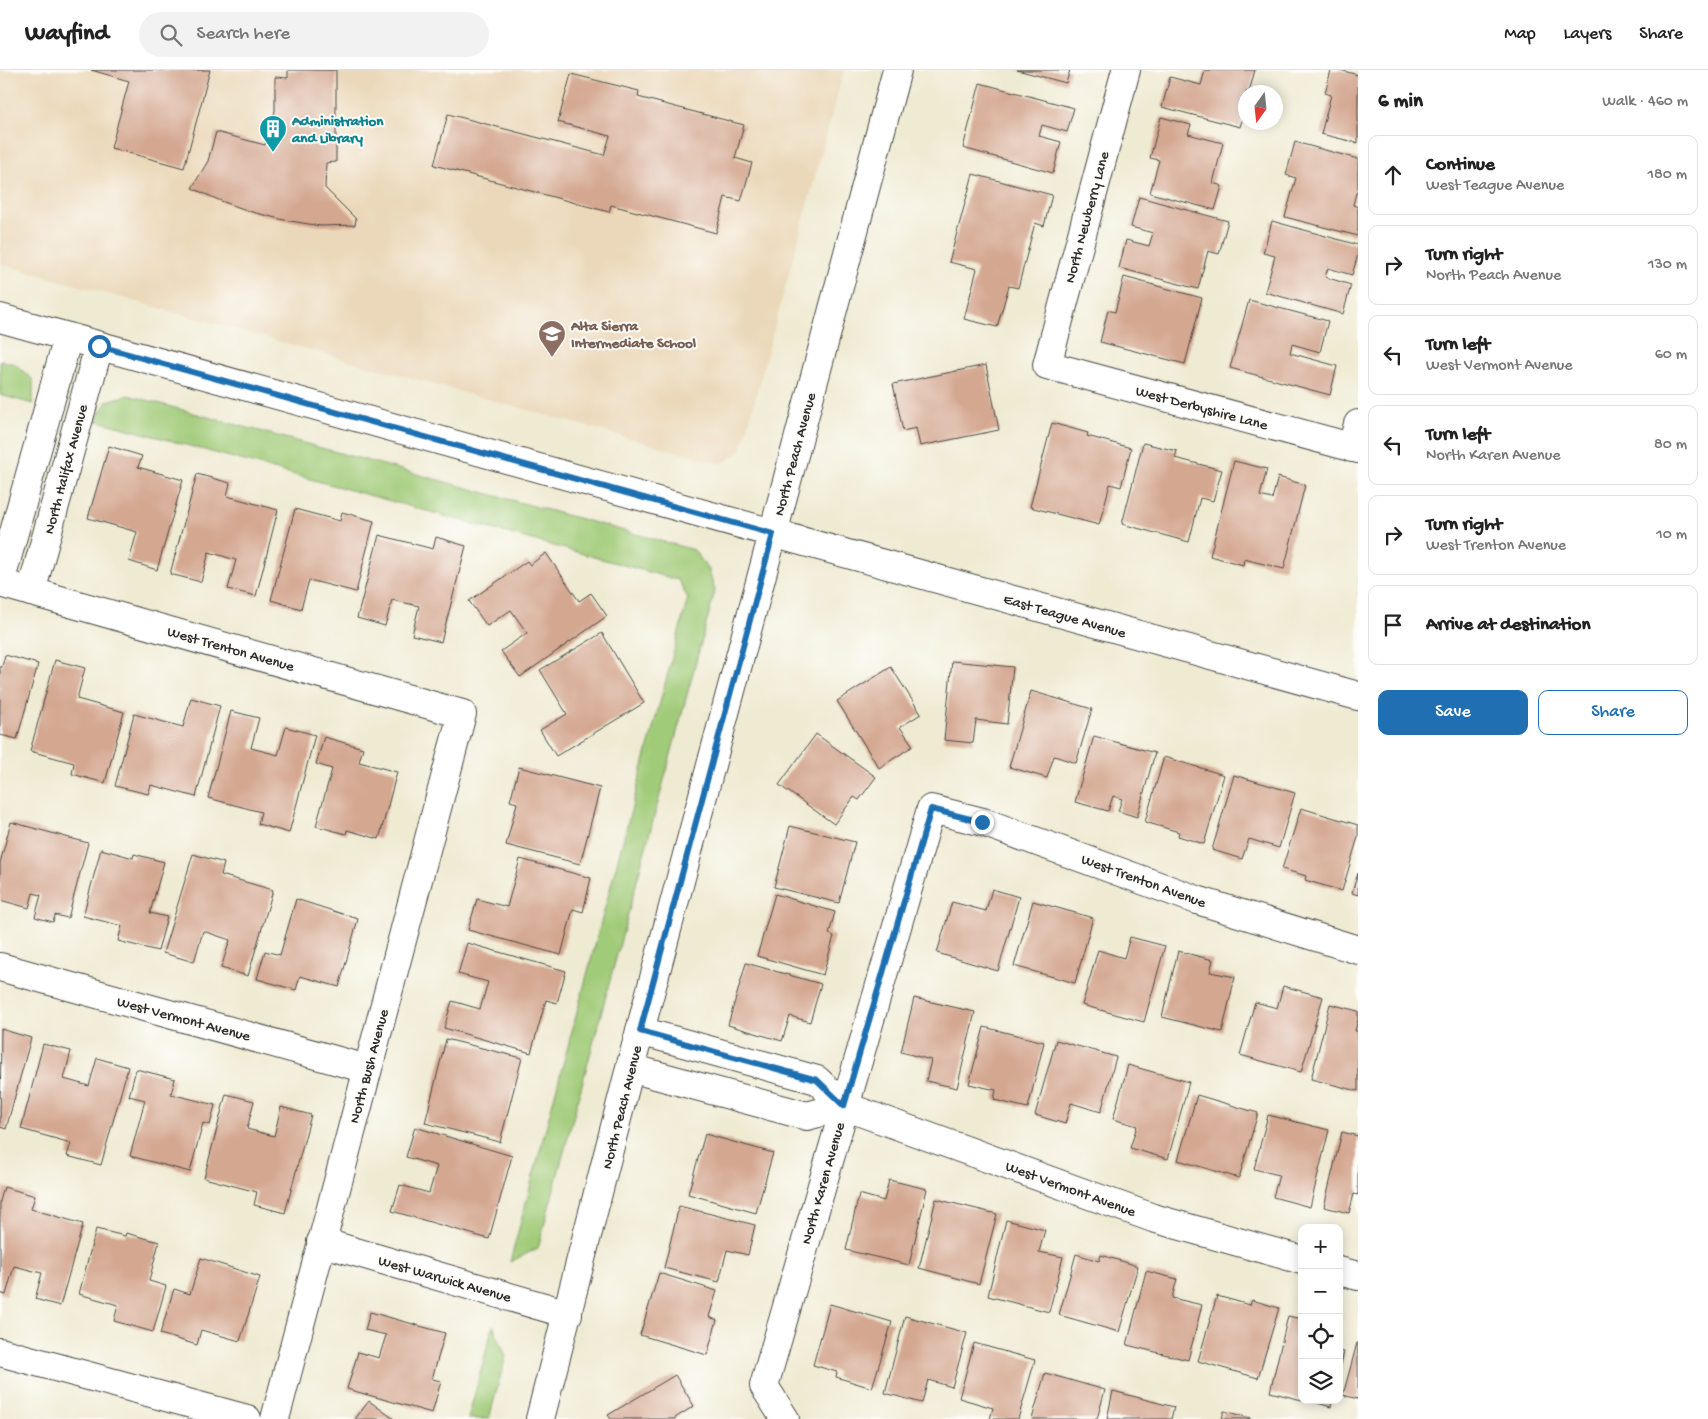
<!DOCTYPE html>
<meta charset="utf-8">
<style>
body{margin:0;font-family:"Gochi Hand",sans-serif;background:#f2f2f2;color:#222}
.controls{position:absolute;right:15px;bottom:15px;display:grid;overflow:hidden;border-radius:10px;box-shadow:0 2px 12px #0003}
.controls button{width:45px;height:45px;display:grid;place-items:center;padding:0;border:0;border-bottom:1px solid #e0e0e0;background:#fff;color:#222;font:25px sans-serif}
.compass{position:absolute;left:1238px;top:15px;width:45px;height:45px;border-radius:50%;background:#fff;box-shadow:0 2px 12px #0003;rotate:195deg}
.stop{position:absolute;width:15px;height:15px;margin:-11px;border:4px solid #1f6fb2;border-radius:50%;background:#fff}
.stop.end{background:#1f6fb2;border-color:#fff;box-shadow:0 1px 5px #0008}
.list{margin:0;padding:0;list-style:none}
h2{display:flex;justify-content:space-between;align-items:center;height:65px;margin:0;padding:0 20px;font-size:21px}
h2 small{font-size:16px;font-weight:400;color:#767676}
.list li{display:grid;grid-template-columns:32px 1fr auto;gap:15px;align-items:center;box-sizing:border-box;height:80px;margin:0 10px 10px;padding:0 10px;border:1px solid #e0e0e0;border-radius:10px}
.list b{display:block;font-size:19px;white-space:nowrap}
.list p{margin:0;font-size:16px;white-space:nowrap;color:#767676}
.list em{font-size:16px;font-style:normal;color:#767676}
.actions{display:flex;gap:10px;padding:15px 20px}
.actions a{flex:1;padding:11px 0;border:1px solid #1f6fb2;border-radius:10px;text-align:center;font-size:18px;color:#1f6fb2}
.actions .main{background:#1f6fb2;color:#fff}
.icon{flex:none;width:28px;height:28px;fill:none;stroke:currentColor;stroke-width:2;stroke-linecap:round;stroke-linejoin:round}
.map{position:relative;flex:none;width:1358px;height:1349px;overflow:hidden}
header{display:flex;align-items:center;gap:30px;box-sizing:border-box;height:70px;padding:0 25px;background:#fff;border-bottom:1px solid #e0e0e0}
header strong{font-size:24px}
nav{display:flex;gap:28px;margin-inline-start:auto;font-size:18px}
.search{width:350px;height:45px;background:#f2f2f2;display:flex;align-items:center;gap:12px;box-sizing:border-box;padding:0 18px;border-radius:28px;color:#767676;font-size:19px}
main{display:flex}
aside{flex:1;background:#fff}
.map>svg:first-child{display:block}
</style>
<header>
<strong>Wayfind</strong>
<div class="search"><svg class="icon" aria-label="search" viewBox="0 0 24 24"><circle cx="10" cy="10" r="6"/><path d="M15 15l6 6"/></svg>Search here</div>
<nav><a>Map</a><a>Layers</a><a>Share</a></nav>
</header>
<main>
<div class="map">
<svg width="1358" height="1349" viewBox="0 0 1358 1349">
<rect width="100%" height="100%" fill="#fdfcf7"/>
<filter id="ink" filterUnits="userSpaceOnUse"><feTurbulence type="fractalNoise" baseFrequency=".02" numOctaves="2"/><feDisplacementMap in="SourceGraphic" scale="10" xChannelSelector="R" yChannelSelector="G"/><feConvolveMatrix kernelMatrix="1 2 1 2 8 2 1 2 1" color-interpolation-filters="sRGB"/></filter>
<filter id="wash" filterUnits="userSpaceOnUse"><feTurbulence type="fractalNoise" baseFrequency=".0096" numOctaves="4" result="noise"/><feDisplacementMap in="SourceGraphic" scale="20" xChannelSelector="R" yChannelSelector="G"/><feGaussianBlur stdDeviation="1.12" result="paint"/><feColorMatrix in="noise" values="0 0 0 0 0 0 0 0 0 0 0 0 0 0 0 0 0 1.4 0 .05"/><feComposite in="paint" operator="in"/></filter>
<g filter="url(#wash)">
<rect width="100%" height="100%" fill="#efead2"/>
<!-- built -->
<polygon fill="#ebd8ba" points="0,0 844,0 741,381 722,394 0,194"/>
<!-- green -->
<g fill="#a0cb78" stroke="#667b52">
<polygon points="0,290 15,294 33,310 33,334 0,325"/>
<polygon points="128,325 694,480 709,500 715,521 538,1178 510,1192 688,528 678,510 95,350 107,331"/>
<polygon points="493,1255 506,1286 489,1349 468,1349"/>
</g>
<g id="blocks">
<!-- building -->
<g fill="#d4a791">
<polygon points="210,0 184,98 111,78 129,11 91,0"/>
<polygon points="288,0 336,0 336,92 326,93 325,118 356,149 355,155 321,156 284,150 252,142 221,131 192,118 208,91 216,62 265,75 275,41 275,7 288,8"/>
<polygon points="1017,0 1070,0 1066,13"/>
<polygon points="1205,0 1255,0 1249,22 1246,22 1246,36 1240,57 1162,37 1170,7 1201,15"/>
<polygon points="1331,0 1340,0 1358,5 1358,73 1321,64 1331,25 1325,23"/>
<polygon points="571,4 639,21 638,27 744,55 735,88 752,93 741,131 725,127 716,163 611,135 609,142 434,95 448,44 604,85 610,66 558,52"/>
<polygon points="980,13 1074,38 1067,62 1042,55 1039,66 1061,72 1053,103 963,78"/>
<polygon points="1161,47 1191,55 1188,64 1223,73 1213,113 1222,116 1215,140 1150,123 1159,90 1150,88"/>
<polygon points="1295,72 1358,89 1358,123 1356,123 1353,135 1358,137 1358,166 1285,147 1296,108 1286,105"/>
<polygon points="973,104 1052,125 1044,156 1035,153 1018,218 1009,216 997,257 964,249 977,199 949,192"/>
<polygon points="1139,127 1228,151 1219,184 1208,181 1198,219 1119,198 1126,170 1149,176 1153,163 1131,157"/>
<polygon points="1272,151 1358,175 1358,184 1352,205 1328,198 1325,207 1351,215 1343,244 1265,222 1275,186 1263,183"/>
<polygon points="1124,207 1202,228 1185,294 1100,272 1108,240 1115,242"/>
<polygon points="1249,230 1328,251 1320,282 1292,274 1290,283 1337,296 1330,325 1230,298"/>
<polygon points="986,295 999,360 920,376 916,358 903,361 893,314"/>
<polygon points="1052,353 1088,363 1087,366 1131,378 1121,417 1110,414 1099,455 1030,437"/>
<polygon points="1143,373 1177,381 1175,388 1222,400 1213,431 1200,428 1189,472 1122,454"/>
<polygon points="109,376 142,386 138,397 183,410 157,500 129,491 137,462 88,448"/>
<polygon points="1234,391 1267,399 1260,426 1272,429 1278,407 1305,415 1284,499 1244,489 1243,495 1210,486"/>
<polygon points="197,404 230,413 227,426 278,440 256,526 228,519 236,490 209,482 201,512 170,504"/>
<polygon points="295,439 340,451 342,442 374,451 356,522 309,510 301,539 271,530"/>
<polygon points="379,465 433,479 436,467 466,476 441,572 412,565 419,536 392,530 385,556 357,548"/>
<polygon points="546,483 579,531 591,523 607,546 520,607 501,581 527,563 511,540 487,556 469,531 527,491 530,495"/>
<polygon points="602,563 644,633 556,686 540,660 567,644 540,600"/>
<polygon points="5,585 38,594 17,669 0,665 0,597 2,597"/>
<polygon points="55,590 85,598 77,629 124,642 105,713 72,704 74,693 30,681"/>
<polygon points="952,591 1013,597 1007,654 976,650 973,673 944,670"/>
<polygon points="891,597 921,644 900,657 913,676 879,698 837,631"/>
<polygon points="1031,621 1092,639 1076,693 1054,686 1047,708 1009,697"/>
<polygon points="191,628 220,636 196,727 151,715 148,724 115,716 134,644 183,657"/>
<polygon points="231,641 259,648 251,678 278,685 286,657 315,665 289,763 258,754 261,742 208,728"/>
<polygon points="816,664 876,707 859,730 854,727 834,754 779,715"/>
<polygon points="1094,666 1155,683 1137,747 1118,741 1122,729 1113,726 1108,741 1075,732"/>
<polygon points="324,667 363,678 359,692 397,702 379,769 347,760 346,764 316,756 332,699 316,694"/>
<polygon points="1164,687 1224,705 1204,774 1178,766 1179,762 1145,752"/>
<polygon points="519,697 600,718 580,794 506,775 517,733 510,731"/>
<polygon points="1234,705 1295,723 1279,778 1249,769 1242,789 1212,780"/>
<polygon points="1301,738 1358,755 1358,767 1342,821 1305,810 1306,806 1282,799"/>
<polygon points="11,752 88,773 68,848 55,845 53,852 35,847 41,825 33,823 29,838 0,830 0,793"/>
<polygon points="790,756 855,772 839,833 774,817"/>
<polygon points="101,779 133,788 134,784 164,792 150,843 167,847 158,881 118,871 122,856 83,846"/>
<polygon points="193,784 224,793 221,805 273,820 248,906 221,898 230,870 203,861 194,892 163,883"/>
<polygon points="520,789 591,808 583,842 573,839 561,885 468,860 477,829 507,837"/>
<polygon points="1358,803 1358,825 1352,823"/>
<polygon points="992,819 1019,827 998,901 937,883 952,832 986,841"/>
<polygon points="775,824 835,842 829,864 834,866 823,905 757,886"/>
<polygon points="296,829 358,849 339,917 300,906 296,920 257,909 265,881 280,885"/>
<polygon points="1033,831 1093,848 1075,913 1014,896"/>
<polygon points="1130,867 1165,876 1144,952 1082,935 1098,880 1124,888"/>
<polygon points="467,873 566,901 557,933 546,930 531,983 444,958 452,931 480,939 488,912 458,904"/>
<polygon points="1178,881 1213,890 1210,902 1235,907 1222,962 1162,947"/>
<polygon points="746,893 821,914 810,952 790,946 782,971 728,955"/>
<polygon points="1283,916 1323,927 1301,1002 1240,985 1255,932 1277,938"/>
<polygon points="914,928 975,942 957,1018 926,1011 931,990 901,982"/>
<polygon points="1330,934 1358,941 1358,950 1355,961 1358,961 1358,1021 1311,1009"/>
<polygon points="984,957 1044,972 1028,1038 994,1030 996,1020 969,1014"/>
<polygon points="1,959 31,968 6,1059 0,1057"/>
<polygon points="446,969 522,988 500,1072 425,1053"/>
<polygon points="1056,970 1116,987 1101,1042 1071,1033 1065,1054 1035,1045"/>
<polygon points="43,974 71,981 64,1009 89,1016 97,988 128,997 101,1095 67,1086 71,1073 21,1059"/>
<polygon points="1128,995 1189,1012 1168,1089 1130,1078 1137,1056 1113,1049"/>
<polygon points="136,999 175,1009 171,1024 215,1035 210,1055 203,1053 190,1102 130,1086 145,1030 129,1026"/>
<polygon points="226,1024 254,1031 247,1059 274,1066 281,1037 311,1045 285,1143 254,1135 257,1122 204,1108"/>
<polygon points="1197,1025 1258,1043 1239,1108 1178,1090"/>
<polygon points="1268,1045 1329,1060 1310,1137 1273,1127 1279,1105 1254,1099"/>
<polygon points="415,1057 512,1086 489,1169 392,1141 400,1115 429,1123 437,1096 406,1087"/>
<polygon points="1342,1062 1358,1066 1358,1125 1354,1124 1349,1143 1324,1137"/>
<polygon points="705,1064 773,1083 756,1143 688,1124"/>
<polygon points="889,1110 927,1119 909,1195 846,1180 859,1124 884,1131"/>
<polygon points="4,1117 35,1126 31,1139 83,1154 60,1236 35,1229 42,1203 14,1196 6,1225 0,1223 0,1131"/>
<polygon points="936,1129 997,1144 979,1214 919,1198"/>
<polygon points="679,1136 755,1155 748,1185 727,1180 719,1212 664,1198"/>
<polygon points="1006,1150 1045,1160 1039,1182 1063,1187 1049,1242 988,1226"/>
<polygon points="96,1159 125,1166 126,1163 159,1172 149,1211 166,1216 153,1262 114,1251 118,1235 79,1224"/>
<polygon points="1076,1184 1099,1191 1101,1185 1138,1196 1119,1262 1059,1245"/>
<polygon points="201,1188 260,1207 240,1271 201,1260 197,1275 160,1264 174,1219 190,1224"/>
<polygon points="1146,1201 1177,1209 1172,1228 1202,1235 1188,1290 1127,1275"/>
<polygon points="659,1203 717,1221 709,1247 717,1250 707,1285 640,1265"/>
<polygon points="1217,1226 1250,1235 1252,1230 1279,1238 1258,1308 1198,1291"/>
<polygon points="830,1234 892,1252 872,1318 836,1307 837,1302 813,1295"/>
<polygon points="370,1242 445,1263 432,1309 441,1311 432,1343 347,1319 358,1282 379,1288 386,1265 365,1260"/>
<polygon points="905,1246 967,1263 952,1317 928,1310 922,1333 885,1323"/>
<polygon points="1288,1246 1302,1249 1302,1330 1270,1322"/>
<polygon points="974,1273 1035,1290 1018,1349 990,1349 993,1338 959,1328"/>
<polygon points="1357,1273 1358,1273 1358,1329 1343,1325"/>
<polygon points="1339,1281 1344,1282 1340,1299 1339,1299"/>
<polygon points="1045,1303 1105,1320 1097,1349 1032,1349"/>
<polygon points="675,1305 694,1336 675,1348 675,1349 611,1349 608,1345"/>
<polygon points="1113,1321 1174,1337 1171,1349 1107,1349"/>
<polygon points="1307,1330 1332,1330 1331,1337"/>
<polygon points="369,1331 394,1349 355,1349"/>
<polygon points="1224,1341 1250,1348 1250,1349 1222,1349"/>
</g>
</g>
</g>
<g filter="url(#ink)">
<use href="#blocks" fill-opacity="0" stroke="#484844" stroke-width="1"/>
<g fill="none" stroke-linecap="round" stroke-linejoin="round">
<defs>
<g id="minor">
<polyline points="1126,0 1047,295 1358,379"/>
<polyline points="0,248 1358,626"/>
<polyline points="1352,378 1358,354"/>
<polyline points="0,513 462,644 275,1349"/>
<polyline points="0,513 68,267"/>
<polyline points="31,522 99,276"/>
<polyline points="0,897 367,999"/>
<polyline points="640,961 817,1010 844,1036 1153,1148 1302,1190"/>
<polyline points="630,998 807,1046 844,1036"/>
<polyline points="321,1172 568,1244"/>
<polyline points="1339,1201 1358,1206"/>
<polyline points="0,1282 247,1349"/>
<polyline points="540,1349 630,998 897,0"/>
<polyline points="785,1349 764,1316 931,739 983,752 1197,830 1358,880"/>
</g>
</defs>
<!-- minor casing -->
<use href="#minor" stroke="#484844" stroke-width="30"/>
<!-- minor -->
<use href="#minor" stroke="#fff" stroke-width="28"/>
</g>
</g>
<g fill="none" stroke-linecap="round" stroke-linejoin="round" filter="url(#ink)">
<!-- route -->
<polyline stroke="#1f6fb2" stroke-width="6" points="99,276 773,464 640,961 817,1010 844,1036 931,739 982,752"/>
</g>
<!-- icons -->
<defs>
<symbol id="building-pin" viewBox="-11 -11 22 30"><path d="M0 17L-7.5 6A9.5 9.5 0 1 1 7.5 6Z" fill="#0f9aa8" stroke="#fdfcf7"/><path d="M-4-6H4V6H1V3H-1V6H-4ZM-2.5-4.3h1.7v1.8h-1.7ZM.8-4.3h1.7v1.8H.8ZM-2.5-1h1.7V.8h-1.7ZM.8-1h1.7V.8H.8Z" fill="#fff"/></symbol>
<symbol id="school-pin" viewBox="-11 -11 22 30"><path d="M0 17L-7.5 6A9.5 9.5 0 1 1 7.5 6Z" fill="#8d6e63" stroke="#fdfcf7"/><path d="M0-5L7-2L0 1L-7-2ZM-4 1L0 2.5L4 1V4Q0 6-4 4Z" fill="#fff"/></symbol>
</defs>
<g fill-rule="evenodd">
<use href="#building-pin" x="257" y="43" width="32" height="43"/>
<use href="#school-pin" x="536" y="248" width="32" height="43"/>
</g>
<g text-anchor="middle" stroke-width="4" stroke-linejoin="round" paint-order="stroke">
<!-- culture labels -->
<g font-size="15" font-weight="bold" fill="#0d838f" stroke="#fdfcf7" text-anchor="start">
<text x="292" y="55">Administration<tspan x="292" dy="17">and Library</tspan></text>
</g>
<!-- street labels -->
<g font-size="15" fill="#2b2b2b" stroke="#fdfcf7">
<text transform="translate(1086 147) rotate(-75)" y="5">North Newberry Lane</text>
<text transform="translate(1202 337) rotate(15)" y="5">West Derbyshire Lane</text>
<text transform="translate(794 384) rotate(-75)" y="5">North Peach Avenue</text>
<text transform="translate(65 399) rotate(-75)" y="5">North Halifax Avenue</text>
<text transform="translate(1065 545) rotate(16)" y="5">East Teague Avenue</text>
<text transform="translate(231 578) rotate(16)" y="5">West Trenton Avenue</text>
<text transform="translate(1144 810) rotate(20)" y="5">West Trenton Avenue</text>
<text transform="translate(184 948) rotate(15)" y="5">West Vermont Avenue</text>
<text transform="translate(368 996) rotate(-75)" y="5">North Bush Avenue</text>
<text transform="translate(621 1037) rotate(-76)" y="5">North Peach Avenue</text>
<text transform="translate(822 1113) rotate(-74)" y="5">North Karen Avenue</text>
<text transform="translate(1071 1118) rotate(20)" y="5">West Vermont Avenue</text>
<text transform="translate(445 1208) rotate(16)" y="5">West Warwick Avenue</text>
</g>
<!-- education labels -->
<g font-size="15" font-weight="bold" fill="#785e54" stroke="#fdfcf7" text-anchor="start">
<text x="571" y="260">Alta Sierra<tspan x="571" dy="17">Intermediate School</tspan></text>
</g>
</g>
</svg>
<div class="controls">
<button>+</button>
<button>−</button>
<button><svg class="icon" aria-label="locate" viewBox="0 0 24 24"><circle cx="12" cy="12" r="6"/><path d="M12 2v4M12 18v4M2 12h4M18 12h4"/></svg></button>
<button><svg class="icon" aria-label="layers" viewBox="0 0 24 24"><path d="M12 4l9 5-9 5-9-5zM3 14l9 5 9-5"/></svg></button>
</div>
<svg class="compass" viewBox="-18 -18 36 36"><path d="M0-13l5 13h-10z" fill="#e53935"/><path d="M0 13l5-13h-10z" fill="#767676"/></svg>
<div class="stop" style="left:99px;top:276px"></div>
<div class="stop end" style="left:982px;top:752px"></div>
</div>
<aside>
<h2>6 min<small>Walk · 460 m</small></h2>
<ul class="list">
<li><svg class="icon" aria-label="ahead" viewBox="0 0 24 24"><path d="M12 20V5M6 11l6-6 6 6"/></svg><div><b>Continue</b><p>West Teague Avenue</p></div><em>180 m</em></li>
<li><svg class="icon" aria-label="right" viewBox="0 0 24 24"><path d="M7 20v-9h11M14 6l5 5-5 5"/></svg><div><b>Turn right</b><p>North Peach Avenue</p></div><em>130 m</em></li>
<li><svg class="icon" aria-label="left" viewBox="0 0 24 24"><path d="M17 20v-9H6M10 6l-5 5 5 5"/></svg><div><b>Turn left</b><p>West Vermont Avenue</p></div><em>60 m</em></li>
<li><svg class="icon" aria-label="left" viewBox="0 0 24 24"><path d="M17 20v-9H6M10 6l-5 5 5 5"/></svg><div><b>Turn left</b><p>North Karen Avenue</p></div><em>80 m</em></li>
<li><svg class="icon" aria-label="right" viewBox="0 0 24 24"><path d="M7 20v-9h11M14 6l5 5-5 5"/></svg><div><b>Turn right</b><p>West Trenton Avenue</p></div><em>10 m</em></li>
<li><svg class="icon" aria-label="arrive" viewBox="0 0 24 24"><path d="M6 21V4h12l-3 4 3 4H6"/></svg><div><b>Arrive at destination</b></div></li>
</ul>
<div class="actions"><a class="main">Save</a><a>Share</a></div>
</aside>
</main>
